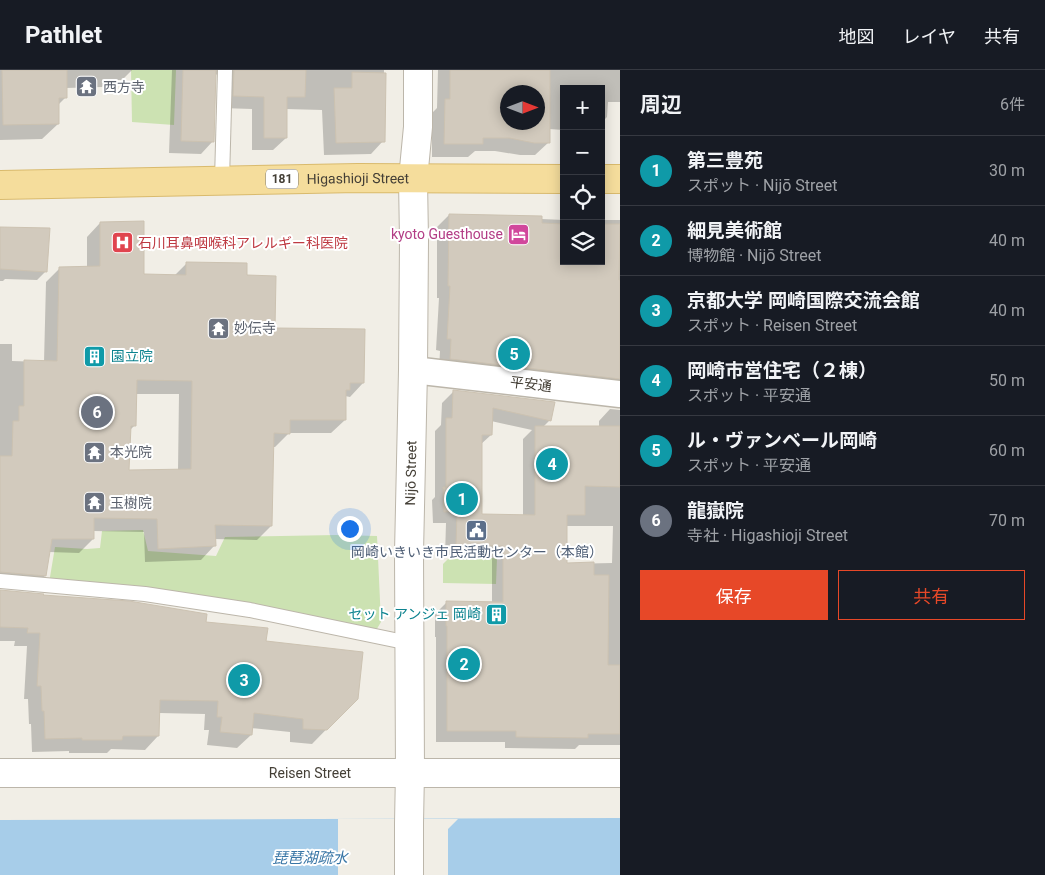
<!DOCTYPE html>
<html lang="ja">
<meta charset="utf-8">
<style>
body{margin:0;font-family:Roboto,"Noto Sans JP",sans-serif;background:#20242c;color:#f1f3f6}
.controls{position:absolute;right:15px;top:15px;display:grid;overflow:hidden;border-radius:0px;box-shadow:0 2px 12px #0003}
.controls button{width:45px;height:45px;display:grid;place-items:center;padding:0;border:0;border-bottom:1px solid #363941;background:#171b24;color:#f1f3f6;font:25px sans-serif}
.compass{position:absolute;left:500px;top:15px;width:45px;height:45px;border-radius:50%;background:#171b24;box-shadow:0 2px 12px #0003;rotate:90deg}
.you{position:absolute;left:349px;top:458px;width:18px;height:18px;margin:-12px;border:4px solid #fff;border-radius:50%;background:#1a73e8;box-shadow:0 0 0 8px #1a73e833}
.badge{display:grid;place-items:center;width:32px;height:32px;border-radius:50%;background:#e74828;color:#fff;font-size:16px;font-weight:700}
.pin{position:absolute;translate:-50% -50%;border:2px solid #fff;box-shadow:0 1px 5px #0006}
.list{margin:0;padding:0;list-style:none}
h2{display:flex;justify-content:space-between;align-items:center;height:65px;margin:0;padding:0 20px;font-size:21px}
h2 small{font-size:16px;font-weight:400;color:#9ea1a6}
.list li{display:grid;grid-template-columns:32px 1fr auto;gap:15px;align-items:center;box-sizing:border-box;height:70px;padding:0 20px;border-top:1px solid #363941}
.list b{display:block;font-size:19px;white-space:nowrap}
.list p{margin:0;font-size:16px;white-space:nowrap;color:#9ea1a6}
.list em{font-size:16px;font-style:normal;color:#9ea1a6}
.actions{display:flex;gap:10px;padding:15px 20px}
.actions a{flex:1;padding:11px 0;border:1px solid #e74828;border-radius:0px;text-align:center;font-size:18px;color:#e74828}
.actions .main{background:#e74828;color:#fff}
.icon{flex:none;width:28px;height:28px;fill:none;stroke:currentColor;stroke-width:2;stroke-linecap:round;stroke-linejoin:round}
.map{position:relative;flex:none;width:620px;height:805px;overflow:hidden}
header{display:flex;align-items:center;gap:30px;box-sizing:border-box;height:70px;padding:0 25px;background:#171b24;border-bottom:1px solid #363941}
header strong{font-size:24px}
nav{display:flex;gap:28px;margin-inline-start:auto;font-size:18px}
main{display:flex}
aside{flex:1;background:#171b24}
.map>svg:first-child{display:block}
</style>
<header>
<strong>Pathlet</strong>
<nav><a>地図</a><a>レイヤ</a><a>共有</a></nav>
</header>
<main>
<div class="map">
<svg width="620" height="805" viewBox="0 0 620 805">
<rect width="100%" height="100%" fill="#f1eee6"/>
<!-- green -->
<g fill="#cce2b2">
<polygon points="131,0 176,0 174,55 132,52"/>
<polygon points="143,460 148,481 216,486 225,467 336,465 377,466 381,552 375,562 250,533 131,515 49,513 55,477 87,479 100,478 102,461"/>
<polygon points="453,487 497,488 496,514 443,513 443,494 448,489"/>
</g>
<!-- water -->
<polygon fill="#a7cde9" points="620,748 620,805 0,805 0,750"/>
<!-- pier -->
<polygon fill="#f1eee6" points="338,749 458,749 448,759 448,805 338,805"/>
<!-- shadow -->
<g fill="#0003" fill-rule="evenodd">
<polygon points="0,0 132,0 122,10 110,10 102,17 66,18 66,27 58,35 58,54 42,69 0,70"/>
<polygon points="172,0 384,0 383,71 371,84 324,85 322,40 286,39 286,68 273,80 252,80 252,39 221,38 221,9 215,3 213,71 201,84 169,83"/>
<path d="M438,0H620V32H608L607,47L601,53V19H564V60L549,59V72L535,85H520L495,81H475L468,87H432V43L437,38ZM508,22H538V52H508Z"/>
<polygon points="449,145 564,150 564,191 601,191 601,150 620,150 620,327 439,300 440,281 436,280 439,228 437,228 437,157"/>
<path d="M100,153L143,205L174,206L186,194L246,206L274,259L363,313L350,327L345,326V350L331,363H289L275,377H272L271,456L257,470L214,469V476L201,490L145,492L144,462L93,461V469L79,483L49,482L45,506L31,519L0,517V274H12V291L44,292L46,212L60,198L87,197V167ZM136,324H179L178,400L127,401L129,361L135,355Z"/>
<polygon points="0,158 46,201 37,210 5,209 3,211 0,211"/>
<path d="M454,321L550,350L542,358H599V351L610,339L620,340V675H579L575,679L505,678V672H436V567H435V544L446,533H492V487L445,486L446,453H433L432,430L435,427V361L441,355L442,333ZM491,351L532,360L523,369V446H480V375L491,365ZM566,456H613L612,493L566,494Z"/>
<polygon points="0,521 42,526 204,553 265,572 357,628 312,674 290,672 290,662 251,658 251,665 237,678 207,675 209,660 204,660 205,644 159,643 158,666 145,680 111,679 107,683 69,683 69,681 32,682 31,654 29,654 28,629 24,629 27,576 14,576 15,571 0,571"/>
</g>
<!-- building -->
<g fill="#d2cabd" stroke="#ccc2b1" fill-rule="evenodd">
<polygon points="2,0 67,0 67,28 59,28 59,54 3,55"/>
<polygon points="183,0 216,0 214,72 181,71"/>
<polygon points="234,0 306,0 305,27 287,27 287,68 264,68 264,27 233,26"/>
<path d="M450,0H550V73H534L509,68H483V74H444L445,29H450ZM508,22H538V52H508Z"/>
<polygon points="352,2 386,3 385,72 336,73 334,18 352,18"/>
<polygon points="449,144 542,146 542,153 564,154 564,191 601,191 601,154 620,154 619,210 620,210 620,309 450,289 451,269 447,269 450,216 448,216"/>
<path d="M144,151V204L186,205V192L247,193V205L276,206L275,258L365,259L364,313H350V320H346V350H290V364L274,363L272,456L215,455L216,476L158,479L157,449L94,448V469H52L46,506L0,502V386H12L13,351H19V336H24V290L57,291L59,197L100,196V152ZM137,310L192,311L191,399L129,400L131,356H136Z"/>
<polygon points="0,157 50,158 47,202 0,199"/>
<polygon points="453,320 555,332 551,351 493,338 492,365 482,365 482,444 535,445 535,356 620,356 620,417 585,416 585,445 567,445 567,493 594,492 594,505 609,505 608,595 620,595 620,664 588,664 588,668 516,667 516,661 447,661 447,556 446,556 446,531 503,532 503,476 456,475 457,441 444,442 443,417 446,417 446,348 452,348"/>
<polygon points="0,520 44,524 43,525 129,531 207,544 206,552 268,558 266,571 363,582 358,629 327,660 303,659 303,649 254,643 252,665 220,662 222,647 217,647 218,631 160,630 159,666 123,666 122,670 82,670 82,668 45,669 44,641 42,641 41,616 37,616 40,563 27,563 28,558 0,557"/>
</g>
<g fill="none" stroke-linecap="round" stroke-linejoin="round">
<defs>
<g id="service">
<polyline points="222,110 225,0"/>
<polyline points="0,511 145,524 250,540 409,573"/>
</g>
<polyline id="minor" points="413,300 620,324"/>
<g id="tertiary">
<path id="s1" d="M0,703H620"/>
<path id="s2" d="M409,805V753L410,702L409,483L413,300L414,170L413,109L418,57V0"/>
</g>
<g id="primary">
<polyline points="601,109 620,109"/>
<path id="s3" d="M0,115L358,108L564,109"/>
</g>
</defs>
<!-- service casing -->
<use href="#service" stroke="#bcb6aa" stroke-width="16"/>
<!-- minor casing -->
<use href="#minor" stroke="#bcb6aa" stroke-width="29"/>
<!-- tertiary casing -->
<use href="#tertiary" stroke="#bcb6aa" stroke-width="30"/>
<!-- primary casing -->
<use href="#primary" stroke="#d9ba6d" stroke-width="30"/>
<!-- service -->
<use href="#service" stroke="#fff" stroke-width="14"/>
<!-- minor -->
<use href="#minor" stroke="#fff" stroke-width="26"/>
<!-- tertiary -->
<use href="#tertiary" stroke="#fff" stroke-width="28"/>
<!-- primary -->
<use href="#primary" stroke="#f5dd9c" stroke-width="28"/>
</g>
<!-- icons -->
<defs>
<symbol id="temple-square" viewBox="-11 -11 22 22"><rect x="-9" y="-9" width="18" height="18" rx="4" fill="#6b7280" stroke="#fff"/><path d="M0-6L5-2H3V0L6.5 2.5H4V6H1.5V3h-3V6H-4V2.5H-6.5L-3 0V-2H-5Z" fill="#fff"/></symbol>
<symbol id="hotel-square" viewBox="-11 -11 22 22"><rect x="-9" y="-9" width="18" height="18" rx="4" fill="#d1479c" stroke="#fff"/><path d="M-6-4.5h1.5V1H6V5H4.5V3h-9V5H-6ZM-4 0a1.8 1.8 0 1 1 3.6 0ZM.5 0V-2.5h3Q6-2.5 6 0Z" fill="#fff"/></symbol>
<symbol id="hospital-square" viewBox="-11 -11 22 22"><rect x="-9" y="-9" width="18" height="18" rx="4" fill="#e0444e" stroke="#fff"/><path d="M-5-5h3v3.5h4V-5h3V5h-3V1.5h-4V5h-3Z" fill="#fff"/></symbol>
<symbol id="building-square" viewBox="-11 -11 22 22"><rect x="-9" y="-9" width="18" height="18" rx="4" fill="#0f9aa8" stroke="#fff"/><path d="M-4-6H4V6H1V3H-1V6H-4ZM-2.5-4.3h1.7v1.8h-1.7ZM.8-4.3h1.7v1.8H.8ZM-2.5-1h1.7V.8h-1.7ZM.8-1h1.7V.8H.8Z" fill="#fff"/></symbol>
<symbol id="civic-square" viewBox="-11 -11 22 22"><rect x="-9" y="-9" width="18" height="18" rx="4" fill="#5c6f8a" stroke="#fff"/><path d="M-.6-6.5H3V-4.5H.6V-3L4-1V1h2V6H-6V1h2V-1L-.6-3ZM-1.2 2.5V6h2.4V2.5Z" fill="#fff"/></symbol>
</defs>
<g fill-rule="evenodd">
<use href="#temple-square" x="74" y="4" width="25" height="25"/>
<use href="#hotel-square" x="506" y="152" width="25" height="25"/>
<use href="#hospital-square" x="110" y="160" width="25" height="25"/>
<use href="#temple-square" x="206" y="246" width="25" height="25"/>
<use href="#building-square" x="82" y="274" width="25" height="25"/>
<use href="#temple-square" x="82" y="370" width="25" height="25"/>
<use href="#temple-square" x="82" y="420" width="25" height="25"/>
<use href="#civic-square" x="464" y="448" width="25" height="25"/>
<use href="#building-square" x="484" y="532" width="25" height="25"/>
</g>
<g text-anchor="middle" stroke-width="4" stroke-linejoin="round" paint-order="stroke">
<!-- shield labels -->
<rect fill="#fff" stroke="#7c7972" stroke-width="1" x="266" y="99.5" width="32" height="19" rx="4"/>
<g font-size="12" font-weight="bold" fill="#443f36">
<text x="282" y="113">181</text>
</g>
<!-- worship labels -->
<g font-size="14" fill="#5b616d" stroke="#fff" text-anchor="start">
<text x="103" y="22">西方寺</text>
<text x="234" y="263">妙伝寺</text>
<text x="110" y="387">本光院</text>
<text x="110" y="438">玉樹院</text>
</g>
<!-- street labels -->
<g font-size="14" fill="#443f36" stroke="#fff">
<text dy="5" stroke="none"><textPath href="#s3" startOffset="358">Higashioji Street</textPath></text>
<text transform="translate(531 314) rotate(7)" y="5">平安通</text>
<text dy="5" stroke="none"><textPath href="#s2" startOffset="402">Nijō Street</textPath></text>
<text dy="5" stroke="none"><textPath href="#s1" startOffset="310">Reisen Street</textPath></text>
</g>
<!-- hotel labels -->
<g font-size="14" fill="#b23c85" stroke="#fff" text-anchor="end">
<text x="503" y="169">kyoto Guesthouse</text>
</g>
<!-- health labels -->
<g font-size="14" fill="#be3a42" stroke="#fff" text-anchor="start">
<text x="138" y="178">石川耳鼻咽喉科アレルギー科医院</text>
</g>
<!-- culture labels -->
<g font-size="14" fill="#0d838f" stroke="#fff" text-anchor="start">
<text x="111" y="291">園立院</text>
<text x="481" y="549" text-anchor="end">セット アンジェ 岡崎</text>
</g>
<!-- service labels -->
<g font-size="14" fill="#4e5e75" stroke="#fff">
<text x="477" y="487">岡崎いきいき市民活動センター（本館）</text>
</g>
<!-- water labels -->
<g font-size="15" font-style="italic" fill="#3976a6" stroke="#fff">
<text x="310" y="793">琵琶湖疏水</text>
</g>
</g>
</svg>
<div class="controls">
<button>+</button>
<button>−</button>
<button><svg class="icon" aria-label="locate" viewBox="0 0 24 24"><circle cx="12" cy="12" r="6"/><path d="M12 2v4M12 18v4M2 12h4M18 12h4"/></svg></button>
<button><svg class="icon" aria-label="layers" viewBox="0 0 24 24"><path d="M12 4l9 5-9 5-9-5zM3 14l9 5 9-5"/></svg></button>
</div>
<svg class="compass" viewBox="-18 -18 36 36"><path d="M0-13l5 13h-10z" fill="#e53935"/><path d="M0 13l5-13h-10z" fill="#9ea1a6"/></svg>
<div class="you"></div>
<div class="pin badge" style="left:462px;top:429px;background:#0f9aa8">1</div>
<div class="pin badge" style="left:464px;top:594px;background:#0f9aa8">2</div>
<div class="pin badge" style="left:244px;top:610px;background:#0f9aa8">3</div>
<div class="pin badge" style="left:552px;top:394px;background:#0f9aa8">4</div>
<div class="pin badge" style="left:514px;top:284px;background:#0f9aa8">5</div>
<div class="pin badge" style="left:97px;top:342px;background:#6b7280">6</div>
</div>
<aside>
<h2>周辺<small>6件</small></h2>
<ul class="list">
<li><span class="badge" style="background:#0f9aa8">1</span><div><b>第三豊苑</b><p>スポット · Nijō Street</p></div><em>30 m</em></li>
<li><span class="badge" style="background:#0f9aa8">2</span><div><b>細見美術館</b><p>博物館 · Nijō Street</p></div><em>40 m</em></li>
<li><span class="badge" style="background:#0f9aa8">3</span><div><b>京都大学 岡崎国際交流会館</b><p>スポット · Reisen Street</p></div><em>40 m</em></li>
<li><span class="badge" style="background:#0f9aa8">4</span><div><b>岡崎市営住宅（２棟）</b><p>スポット · 平安通</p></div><em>50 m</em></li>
<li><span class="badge" style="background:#0f9aa8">5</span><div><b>ル・ヴァンベール岡崎</b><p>スポット · 平安通</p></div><em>60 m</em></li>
<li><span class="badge" style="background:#6b7280">6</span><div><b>龍嶽院</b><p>寺社 · Higashioji Street</p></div><em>70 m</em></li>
</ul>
<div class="actions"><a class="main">保存</a><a>共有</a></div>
</aside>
</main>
